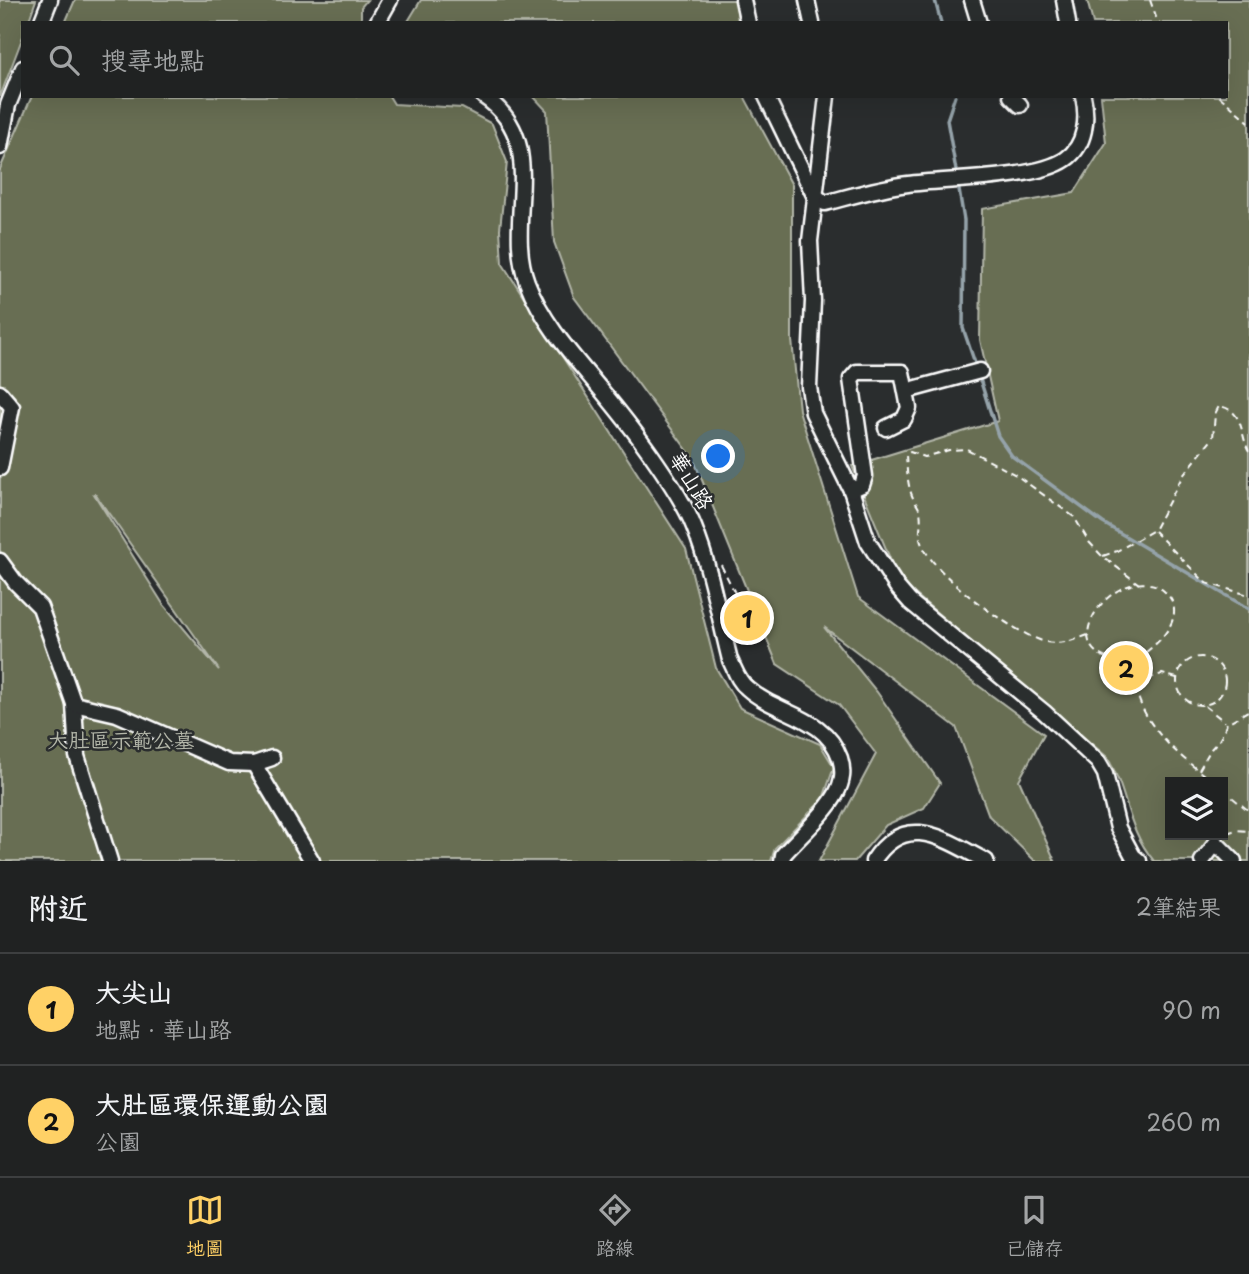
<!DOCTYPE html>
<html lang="zh-TW">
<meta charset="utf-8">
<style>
body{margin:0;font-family:"Playpen Sans","LXGW WenKai TC",sans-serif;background:#2d2f2f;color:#f1f3f6}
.controls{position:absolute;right:21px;bottom:21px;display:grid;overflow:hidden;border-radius:0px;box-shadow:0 7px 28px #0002}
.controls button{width:63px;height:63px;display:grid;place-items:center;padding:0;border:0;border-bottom:2px solid #3d3f40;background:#202222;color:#f1f3f6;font:35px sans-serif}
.you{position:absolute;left:719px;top:457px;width:24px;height:24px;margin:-18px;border:5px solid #fff;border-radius:50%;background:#1a73e8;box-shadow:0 0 0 10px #1a73e833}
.badge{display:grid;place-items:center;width:46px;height:46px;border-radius:50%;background:#ffd166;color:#111;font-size:23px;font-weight:700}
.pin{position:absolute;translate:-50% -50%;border:4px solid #fff;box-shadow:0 2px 7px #0006}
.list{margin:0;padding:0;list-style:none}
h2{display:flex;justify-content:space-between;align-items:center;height:91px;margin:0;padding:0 28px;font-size:30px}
h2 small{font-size:23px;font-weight:400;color:#a2a4a5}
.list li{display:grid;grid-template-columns:46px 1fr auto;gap:21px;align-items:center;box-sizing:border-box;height:112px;padding:0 28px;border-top:2px solid #3d3f40}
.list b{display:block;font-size:26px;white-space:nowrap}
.list p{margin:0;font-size:23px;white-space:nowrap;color:#a2a4a5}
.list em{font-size:23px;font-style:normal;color:#a2a4a5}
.icon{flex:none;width:38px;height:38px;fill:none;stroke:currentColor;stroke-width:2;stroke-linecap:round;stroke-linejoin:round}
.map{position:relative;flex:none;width:1249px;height:861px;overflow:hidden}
.search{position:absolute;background:#202222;box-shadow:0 7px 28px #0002;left:21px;right:21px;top:21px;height:77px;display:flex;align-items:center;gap:18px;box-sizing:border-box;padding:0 24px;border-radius:0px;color:#a2a4a5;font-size:26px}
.sheet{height:315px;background:#202222}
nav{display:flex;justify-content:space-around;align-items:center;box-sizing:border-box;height:98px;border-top:2px solid #3d3f40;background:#202222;font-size:19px;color:#a2a4a5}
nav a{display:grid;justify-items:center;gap:4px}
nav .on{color:#ffd166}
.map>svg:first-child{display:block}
</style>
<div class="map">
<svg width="1249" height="861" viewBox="0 0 1249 861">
<rect width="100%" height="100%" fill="#2a2d2e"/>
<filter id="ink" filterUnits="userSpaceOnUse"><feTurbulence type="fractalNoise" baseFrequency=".0143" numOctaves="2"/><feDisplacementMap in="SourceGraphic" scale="14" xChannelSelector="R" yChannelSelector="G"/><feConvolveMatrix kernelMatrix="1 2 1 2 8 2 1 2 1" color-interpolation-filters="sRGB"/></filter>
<g filter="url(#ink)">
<!-- green -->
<g fill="#676e53" stroke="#b3b6a9" stroke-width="2" fill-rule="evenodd">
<polygon points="0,0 36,0 28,23 23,23 23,36 0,97"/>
<polygon points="75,0 367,0 361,7 361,23 65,23"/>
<polygon points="421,0 736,0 738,23 407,23"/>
<path d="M1087,0H1249V861H1154C1125,826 1129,793 1107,757L908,588L893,566L852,466L998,421L980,340L982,209L1074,193L1106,143L1101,96H1226V23H1093ZM1170,782H1223V835H1170Z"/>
<path d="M32,96H389L394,104L462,108L492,124L507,162L500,229L502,263L686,549L716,668L740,708L820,744L834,767L823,799L775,848L771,861H0V169ZM94,494H95L219,670L163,604Z"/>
<polygon points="533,96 744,96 792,185 792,340 799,410 858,597 1044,734 1019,780 1055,861 1035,861 989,816 956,727 824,627 877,692 940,783 924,808 886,825 855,861 819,861 876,754 839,705 777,664 693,458 574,297 554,242 547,111"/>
</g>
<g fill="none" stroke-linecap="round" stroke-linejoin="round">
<!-- stream -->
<g stroke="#95a3aa" stroke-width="3.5">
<polyline points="935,0 941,23"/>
<polyline points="955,96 947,120 957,176"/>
<polyline points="958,184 964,220 963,328 977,369"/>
<polyline points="979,376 998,436 1012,456 1103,523 1249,609"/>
</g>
<defs>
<g id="minor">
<polyline points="743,0 748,23"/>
<polyline points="807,0 812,23"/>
<polyline points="972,0 979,23"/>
<polyline points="1064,0 1068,23"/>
<polyline points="41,23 50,0"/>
<polyline points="377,23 390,0"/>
<path d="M483,96C552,142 503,218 527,282C543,324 574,357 602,391C621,414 640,438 657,463C670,482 686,506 694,527C711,569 719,617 730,660C735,670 738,681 747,688C777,715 825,715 840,758C844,771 843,781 836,794C826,813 798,838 783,855L782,861"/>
<path d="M766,96L814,195L825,203C852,196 881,187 908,184C947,179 1036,180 1066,159C1086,145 1088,118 1083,96"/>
<polyline points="827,96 810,241 813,301 809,387 813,413 851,490 868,542 897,587 910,602 1044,712 1098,762 1105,774 1118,828 1133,856 1139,861"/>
<polyline points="1011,96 1020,105"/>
<polyline points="0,147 8,105 23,68"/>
<polyline points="906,391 980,371"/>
<polyline points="0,393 12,407 0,468"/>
<polyline points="851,490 862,485 865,476 851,379 857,372 902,372 909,408 904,419 886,428"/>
<polyline points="0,561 16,583 40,607 74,704 77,756 110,861"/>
<polyline points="74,704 117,714 229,763 254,764 272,758"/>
<polyline points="254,764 312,861"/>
<path d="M873,861C906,810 945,840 986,861"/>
<polyline points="1202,861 1216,843 1234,861"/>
</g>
</defs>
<!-- minor casing -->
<use href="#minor" stroke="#fff" stroke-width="19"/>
<!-- path -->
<g stroke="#fff" stroke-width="2" stroke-dasharray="7 5" stroke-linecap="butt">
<polyline points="1150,0 1158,23"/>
<polyline points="1219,96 1249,122"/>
<polyline points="1249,356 1249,358"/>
<polyline points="1154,531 1206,583 1249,595"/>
<path d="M1103,556L1117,551L1154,530L1182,477L1213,438L1215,414L1219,406C1245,410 1240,437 1249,451"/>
<polyline points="721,565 750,623"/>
<path d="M1088,635C1075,640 1060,645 1046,642C1015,635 927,571 920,539C919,530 922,521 920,512C919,506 915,503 913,498C907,485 907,470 906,455L910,452L924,457L949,450L967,449L1016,475L1074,517L1089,542L1102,556L1139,584"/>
<circle cx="1201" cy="681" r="24"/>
<path d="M1177,678L1162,674L1135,683C1141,727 1181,757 1213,782"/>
<path d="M1135,683L1136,659C1154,648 1188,619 1168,595C1163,590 1158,585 1150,584C1107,576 1064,641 1104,657C1114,660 1125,659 1136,659"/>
<polyline points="1205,706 1225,722"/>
<polyline points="1199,770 1211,749 1220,739 1227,723 1248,711 1249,706"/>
<polyline points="1223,790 1249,811"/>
<polyline points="1227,833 1236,830 1249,831"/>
</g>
<!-- minor -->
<use href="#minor" stroke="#2a2d2e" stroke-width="14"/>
</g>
</g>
<g text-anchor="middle" stroke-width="5" stroke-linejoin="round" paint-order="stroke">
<!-- street labels -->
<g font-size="21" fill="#fff" stroke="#2a2d2e">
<text transform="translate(691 481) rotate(59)" y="7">華山路</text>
</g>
<!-- park labels -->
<g font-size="21" fill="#b3b6a9" stroke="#2a2d2e">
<text x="121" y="748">大肚區示範公墓</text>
</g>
</g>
</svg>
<div class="controls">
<button><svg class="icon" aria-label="layers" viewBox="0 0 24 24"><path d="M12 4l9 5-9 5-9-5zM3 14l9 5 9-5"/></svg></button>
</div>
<div class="you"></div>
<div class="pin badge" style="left:747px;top:618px">1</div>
<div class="pin badge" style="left:1126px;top:668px">2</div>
<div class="search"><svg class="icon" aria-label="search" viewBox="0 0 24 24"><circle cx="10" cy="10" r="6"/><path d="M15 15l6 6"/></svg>搜尋地點</div>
</div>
<section class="sheet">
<h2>附近<small>2筆結果</small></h2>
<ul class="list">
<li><span class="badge">1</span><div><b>大尖山</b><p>地點 · 華山路</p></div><em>90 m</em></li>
<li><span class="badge">2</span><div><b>大肚區環保運動公園</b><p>公園</p></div><em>260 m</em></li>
</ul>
</section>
<nav>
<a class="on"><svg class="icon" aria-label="map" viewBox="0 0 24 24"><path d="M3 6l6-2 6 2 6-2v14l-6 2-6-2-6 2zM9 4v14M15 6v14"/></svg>地圖</a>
<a><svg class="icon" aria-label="directions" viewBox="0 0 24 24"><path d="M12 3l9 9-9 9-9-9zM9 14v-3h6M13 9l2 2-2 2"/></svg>路線</a>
<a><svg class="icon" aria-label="saved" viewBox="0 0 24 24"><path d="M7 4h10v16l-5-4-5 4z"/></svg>已儲存</a>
</nav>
